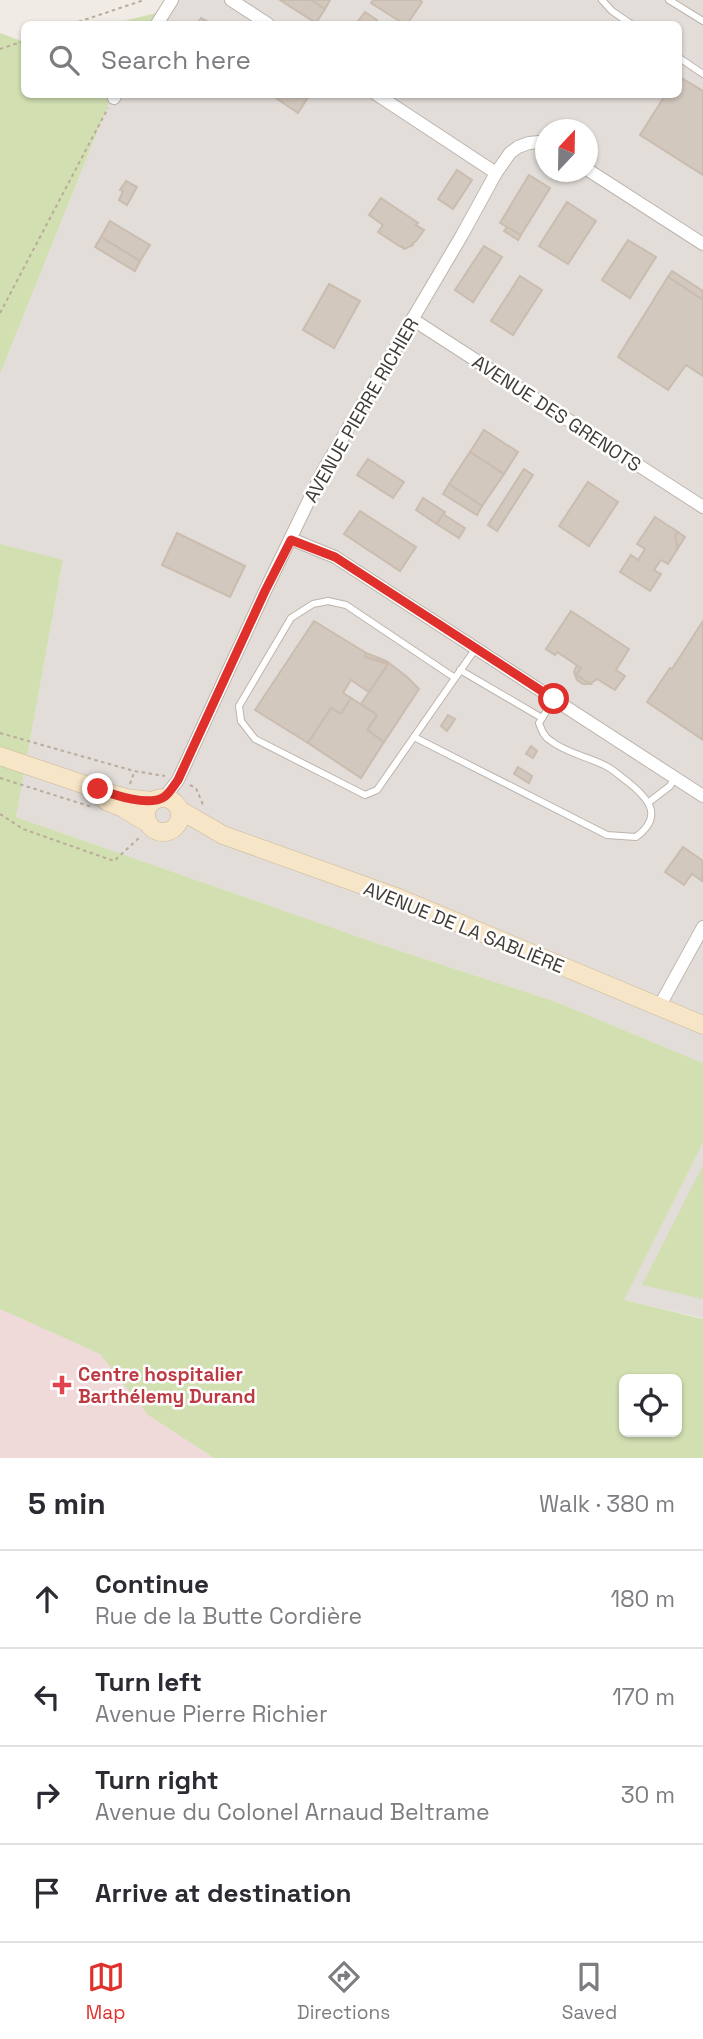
<!DOCTYPE html>
<meta charset="utf-8">
<style>
body{margin:0;font-family:"Space Grotesk",sans-serif;background:#f7f7f7;color:#2b2b33}
.controls{position:absolute;right:21px;bottom:21px;display:grid;overflow:hidden;border-radius:10px;box-shadow:0 2px 5px #0004}
.controls button{width:63px;height:63px;display:grid;place-items:center;padding:0;border:0;border-bottom:2px solid #e1e1e2;background:#fff;color:#2b2b33;font:35px sans-serif}
.compass{position:absolute;left:535px;top:119px;width:63px;height:63px;border-radius:50%;background:#fff;box-shadow:0 2px 5px #0004;rotate:22deg}
.stop{position:absolute;width:21px;height:21px;margin:-16px;border:5px solid #df302c;border-radius:50%;background:#fff}
.stop.end{background:#df302c;border-color:#fff;box-shadow:0 2px 7px #0008}
.list{margin:0;padding:0;list-style:none}
h2{display:flex;justify-content:space-between;align-items:center;height:91px;margin:0;padding:0 28px;font-size:30px}
h2 small{font-size:23px;font-weight:400;color:#7c7c81}
.list li{display:grid;grid-template-columns:46px 1fr auto;gap:21px;align-items:center;box-sizing:border-box;height:98px;padding:0 28px;border-top:2px solid #e1e1e2}
.list b{display:block;font-size:26px;white-space:nowrap}
.list p{margin:0;font-size:23px;white-space:nowrap;color:#7c7c81}
.list em{font-size:23px;font-style:normal;color:#7c7c81}
.icon{flex:none;width:38px;height:38px;fill:none;stroke:currentColor;stroke-width:2;stroke-linecap:round;stroke-linejoin:round}
.map{position:relative;flex:none;width:703px;height:1458px;overflow:hidden}
.search{position:absolute;background:#fff;box-shadow:0 2px 5px #0004;left:21px;right:21px;top:21px;height:77px;display:flex;align-items:center;gap:18px;box-sizing:border-box;padding:0 24px;border-radius:10px;color:#7c7c81;font-size:26px}
.sheet{height:483px;background:#fff}
nav{display:flex;justify-content:space-around;align-items:center;box-sizing:border-box;height:98px;border-top:2px solid #e1e1e2;background:#fff;font-size:19px;color:#7c7c81}
nav a{display:grid;justify-items:center;gap:4px}
nav .on{color:#df302c}
.map>svg:first-child{display:block}
</style>
<div class="map">
<svg width="703" height="1458" viewBox="0 0 703 1458">
<rect width="100%" height="100%" fill="#f0ebe4"/>
<!-- industrial -->
<g fill="#e2ddd9" fill-rule="evenodd">
<path d="M167,0H703V1063L556,1002L376,943L16,817L63,561L0,544V374L112,95L678,94V24H152ZM546,130H588V172H546Z"/>
<polygon points="703,1143 703,1318 623,1300"/>
</g>
<!-- medical -->
<polygon fill="#efd9d9" points="0,1309 100,1354 148,1415 214,1458 0,1458"/>
<!-- green -->
<g fill="#d1dfb1" fill-rule="evenodd">
<polygon points="156,13 150,24 112,24"/>
<polygon points="0,33 24,42 24,94 112,95 0,374"/>
<path d="M0,544L63,560L16,817L376,943L556,1002L703,1063V1143L624,1300L703,1319V1458H214L148,1415L100,1354L0,1309ZM624,1379H677V1432H624Z"/>
<polygon points="703,1165 703,1299 642,1285"/>
</g>
<!-- building -->
<g fill="#d3c8be" stroke="#cabcaf" stroke-width="2">
<polygon points="280,0 311,0 325,9 316,23"/>
<polygon points="311,0 330,0 325,9"/>
<polygon points="373,0 420,0 422,2 407,24 404,24 371,3"/>
<polygon points="365,12 377,20 374,24 356,24"/>
<polygon points="201,18 212,24 197,24"/>
<polygon points="678,76 703,91 703,175 640,135 666,94 678,94"/>
<polygon points="270,94 310,94 298,113"/>
<polygon points="457,170 472,180 453,209 438,199"/>
<polygon points="529,175 550,188 521,235 500,223"/>
<polygon points="126,181 137,187 127,205 119,200 123,191 120,190"/>
<polygon points="381,198 418,223 416,225 424,230 416,241 413,243 413,245 404,249 402,246 401,247 378,232 383,225 369,215"/>
<polygon points="567,202 596,221 568,264 539,246"/>
<polygon points="110,221 150,245 140,261 101,237"/>
<polygon points="507,227 521,235 518,240 504,231"/>
<polygon points="101,237 140,261 135,271 95,247"/>
<polygon points="628,240 656,257 630,298 602,280"/>
<polygon points="484,246 502,257 473,302 455,290"/>
<polygon points="672,271 703,291 703,300 668,277"/>
<polygon points="520,276 542,290 513,335 491,321"/>
<polygon points="668,277 703,300 703,376 686,365 668,390 618,357"/>
<polygon points="329,284 360,301 334,348 303,330"/>
<polygon points="484,430 518,452 504,474 470,452"/>
<polygon points="470,452 504,474 482,506 449,484"/>
<polygon points="368,459 404,482 393,498 357,475"/>
<polygon points="524,469 533,475 497,531 488,525"/>
<polygon points="588,482 618,502 589,546 559,526"/>
<polygon points="449,484 482,506 477,515 443,494"/>
<polygon points="423,498 445,512 437,524 416,510"/>
<polygon points="360,511 416,547 400,571 344,534"/>
<polygon points="443,514 465,528 459,538 437,524"/>
<polygon points="655,517 678,532 675,536 678,548 668,564 661,560 654,570 661,574 650,591 620,572 631,555 638,560 645,549 637,544"/>
<polygon points="678,532 685,537 678,548 675,536"/>
<polygon points="177,533 245,566 230,597 162,565"/>
<polygon points="571,611 629,649 616,670 625,676 615,690 597,679 590,684 576,675 581,668 557,652 555,655 546,649"/>
<polygon points="314,621 366,653 365,657 388,664 369,692 351,680 343,693 351,698 341,714 331,708 308,743 255,710"/>
<polygon points="703,621 703,740 647,702 670,668 672,669"/>
<polygon points="366,653 386,661 389,663 365,657"/>
<polygon points="389,663 406,676 419,689 384,742 367,730 377,715 361,704"/>
<polygon points="577,665 581,668 576,675 590,684 583,684 577,680 574,672"/>
<polygon points="351,698 377,715 367,730 384,742 361,778 308,743 331,708 341,714"/>
<polygon points="448,715 455,719 447,731 441,726"/>
<polygon points="531,746 537,751 533,758 526,754"/>
<polygon points="518,767 532,776 529,783 514,774"/>
<polygon points="683,847 703,861 702,881 692,874 684,885 665,872"/>
</g>
<g fill="none" stroke-linecap="round" stroke-linejoin="round">
<defs>
<g id="lane">
<polyline points="602,0 612,11 631,24"/>
<polyline points="669,0 703,21"/>
<polyline points="678,57 703,74"/>
<polyline points="460,670 542,718"/>
<polyline points="455,678 346,605 328,601 313,604 291,618 239,706 241,721 255,739 365,795 377,790 476,648"/>
<path d="M414,737L607,835L636,837C664,816 649,799 628,782C621,777 614,770 606,766C589,757 566,753 551,741C544,737 542,731 539,723L554,699"/>
<polyline points="649,802 670,786 675,777"/>
</g>
<g id="street">
<polyline points="231,0 268,24"/>
<polyline points="157,24 172,0"/>
<polyline points="376,94 496,173"/>
<polyline points="114,98 116,94"/>
<polyline points="588,170 703,244"/>
<polyline points="412,319 703,507"/>
<polyline points="291,539 335,557 703,796"/>
<polyline points="164,798 178,780 265,591 323,471 462,235 496,173 510,153 518,147 529,143 539,142 546,144"/>
<polyline points="659,1007 703,927"/>
</g>
<g id="secondary">
<polyline points="0,756 112,794 126,798 152,801"/>
<circle cx="163" cy="815" r="17"/>
<polyline points="106,801 123,808 146,822"/>
<polyline points="180,810 223,835 399,898 703,1025"/>
</g>
</defs>
<!-- lane casing -->
<use href="#lane" stroke="#bdb4ab" stroke-width="8"/>
<!-- street casing -->
<use href="#street" stroke="#bdb4ab" stroke-width="14"/>
<!-- secondary casing -->
<use href="#secondary" stroke="#cab799" stroke-width="19"/>
<!-- path -->
<g stroke="#baab9b" stroke-width="2" stroke-dasharray="3.5 3.5" stroke-linecap="butt">
<polyline points="72,24 144,0"/>
<polyline points="0,49 24,41"/>
<polyline points="0,313 108,108"/>
<polyline points="0,733 134,771 165,776"/>
<polyline points="0,778 92,807"/>
<polyline points="130,784 134,773"/>
<polyline points="190,785 196,788 203,805"/>
<polyline points="0,814 23,829 114,861 140,837"/>
</g>
<!-- lane -->
<use href="#lane" stroke="#fff" stroke-width="6"/>
<!-- street -->
<use href="#street" stroke="#fff" stroke-width="12"/>
<!-- secondary -->
<use href="#secondary" stroke="#f7e5c7" stroke-width="18"/>
</g>
<g fill="none" stroke-linecap="round" stroke-linejoin="round">
<!-- route -->
<path stroke="#df302c" stroke-width="9" d="M98,789C115,795 148,807 164,797C169,794 175,784 178,780L265,591L291,540L335,557L554,699"/>
</g>
<!-- markers -->
<path fill="#e0444e" stroke="#fff" stroke-width="2.5" d="M58.5 1374.5h7v7h7v7h-7v7h-7v-7h-7v-7h7z"/>
<g text-anchor="middle" stroke-width="5" stroke-linejoin="round" paint-order="stroke">
<!-- street labels -->
<g font-size="19" fill="#413b35" stroke="#fff">
<text transform="translate(361 410) rotate(-60)" y="7">AVENUE PIERRE RICHIER</text>
<text transform="translate(557 413) rotate(33)" y="7">AVENUE DES GRENOTS</text>
<text transform="translate(464 927) rotate(22)" y="7">AVENUE DE LA SABLIÈRE</text>
</g>
<!-- health labels -->
<g font-size="19" font-weight="bold" fill="#be3a42" stroke="#fff" text-anchor="start">
<text x="78" y="1381">Centre hospitalier<tspan x="78" dy="22">Barthélemy Durand</tspan></text>
</g>
</g>
</svg>
<div class="controls">
<button><svg class="icon" aria-label="locate" viewBox="0 0 24 24"><circle cx="12" cy="12" r="6"/><path d="M12 2v4M12 18v4M2 12h4M18 12h4"/></svg></button>
</div>
<svg class="compass" viewBox="-18 -18 36 36"><path d="M0-13l5 13h-10z" fill="#e53935"/><path d="M0 13l5-13h-10z" fill="#7c7c81"/></svg>
<div class="stop" style="left:554px;top:699px"></div>
<div class="stop end" style="left:98px;top:789px"></div>
<div class="search"><svg class="icon" aria-label="search" viewBox="0 0 24 24"><circle cx="10" cy="10" r="6"/><path d="M15 15l6 6"/></svg>Search here</div>
</div>
<section class="sheet">
<h2>5 min<small>Walk · 380 m</small></h2>
<ul class="list">
<li><svg class="icon" aria-label="ahead" viewBox="0 0 24 24"><path d="M12 20V5M6 11l6-6 6 6"/></svg><div><b>Continue</b><p>Rue de la Butte Cordière</p></div><em>180 m</em></li>
<li><svg class="icon" aria-label="left" viewBox="0 0 24 24"><path d="M17 20v-9H6M10 6l-5 5 5 5"/></svg><div><b>Turn left</b><p>Avenue Pierre Richier</p></div><em>170 m</em></li>
<li><svg class="icon" aria-label="right" viewBox="0 0 24 24"><path d="M7 20v-9h11M14 6l5 5-5 5"/></svg><div><b>Turn right</b><p>Avenue du Colonel Arnaud Beltrame</p></div><em>30 m</em></li>
<li><svg class="icon" aria-label="arrive" viewBox="0 0 24 24"><path d="M6 21V4h12l-3 4 3 4H6"/></svg><div><b>Arrive at destination</b></div></li>
</ul>
</section>
<nav>
<a class="on"><svg class="icon" aria-label="map" viewBox="0 0 24 24"><path d="M3 6l6-2 6 2 6-2v14l-6 2-6-2-6 2zM9 4v14M15 6v14"/></svg>Map</a>
<a><svg class="icon" aria-label="directions" viewBox="0 0 24 24"><path d="M12 3l9 9-9 9-9-9zM9 14v-3h6M13 9l2 2-2 2"/></svg>Directions</a>
<a><svg class="icon" aria-label="saved" viewBox="0 0 24 24"><path d="M7 4h10v16l-5-4-5 4z"/></svg>Saved</a>
</nav>
